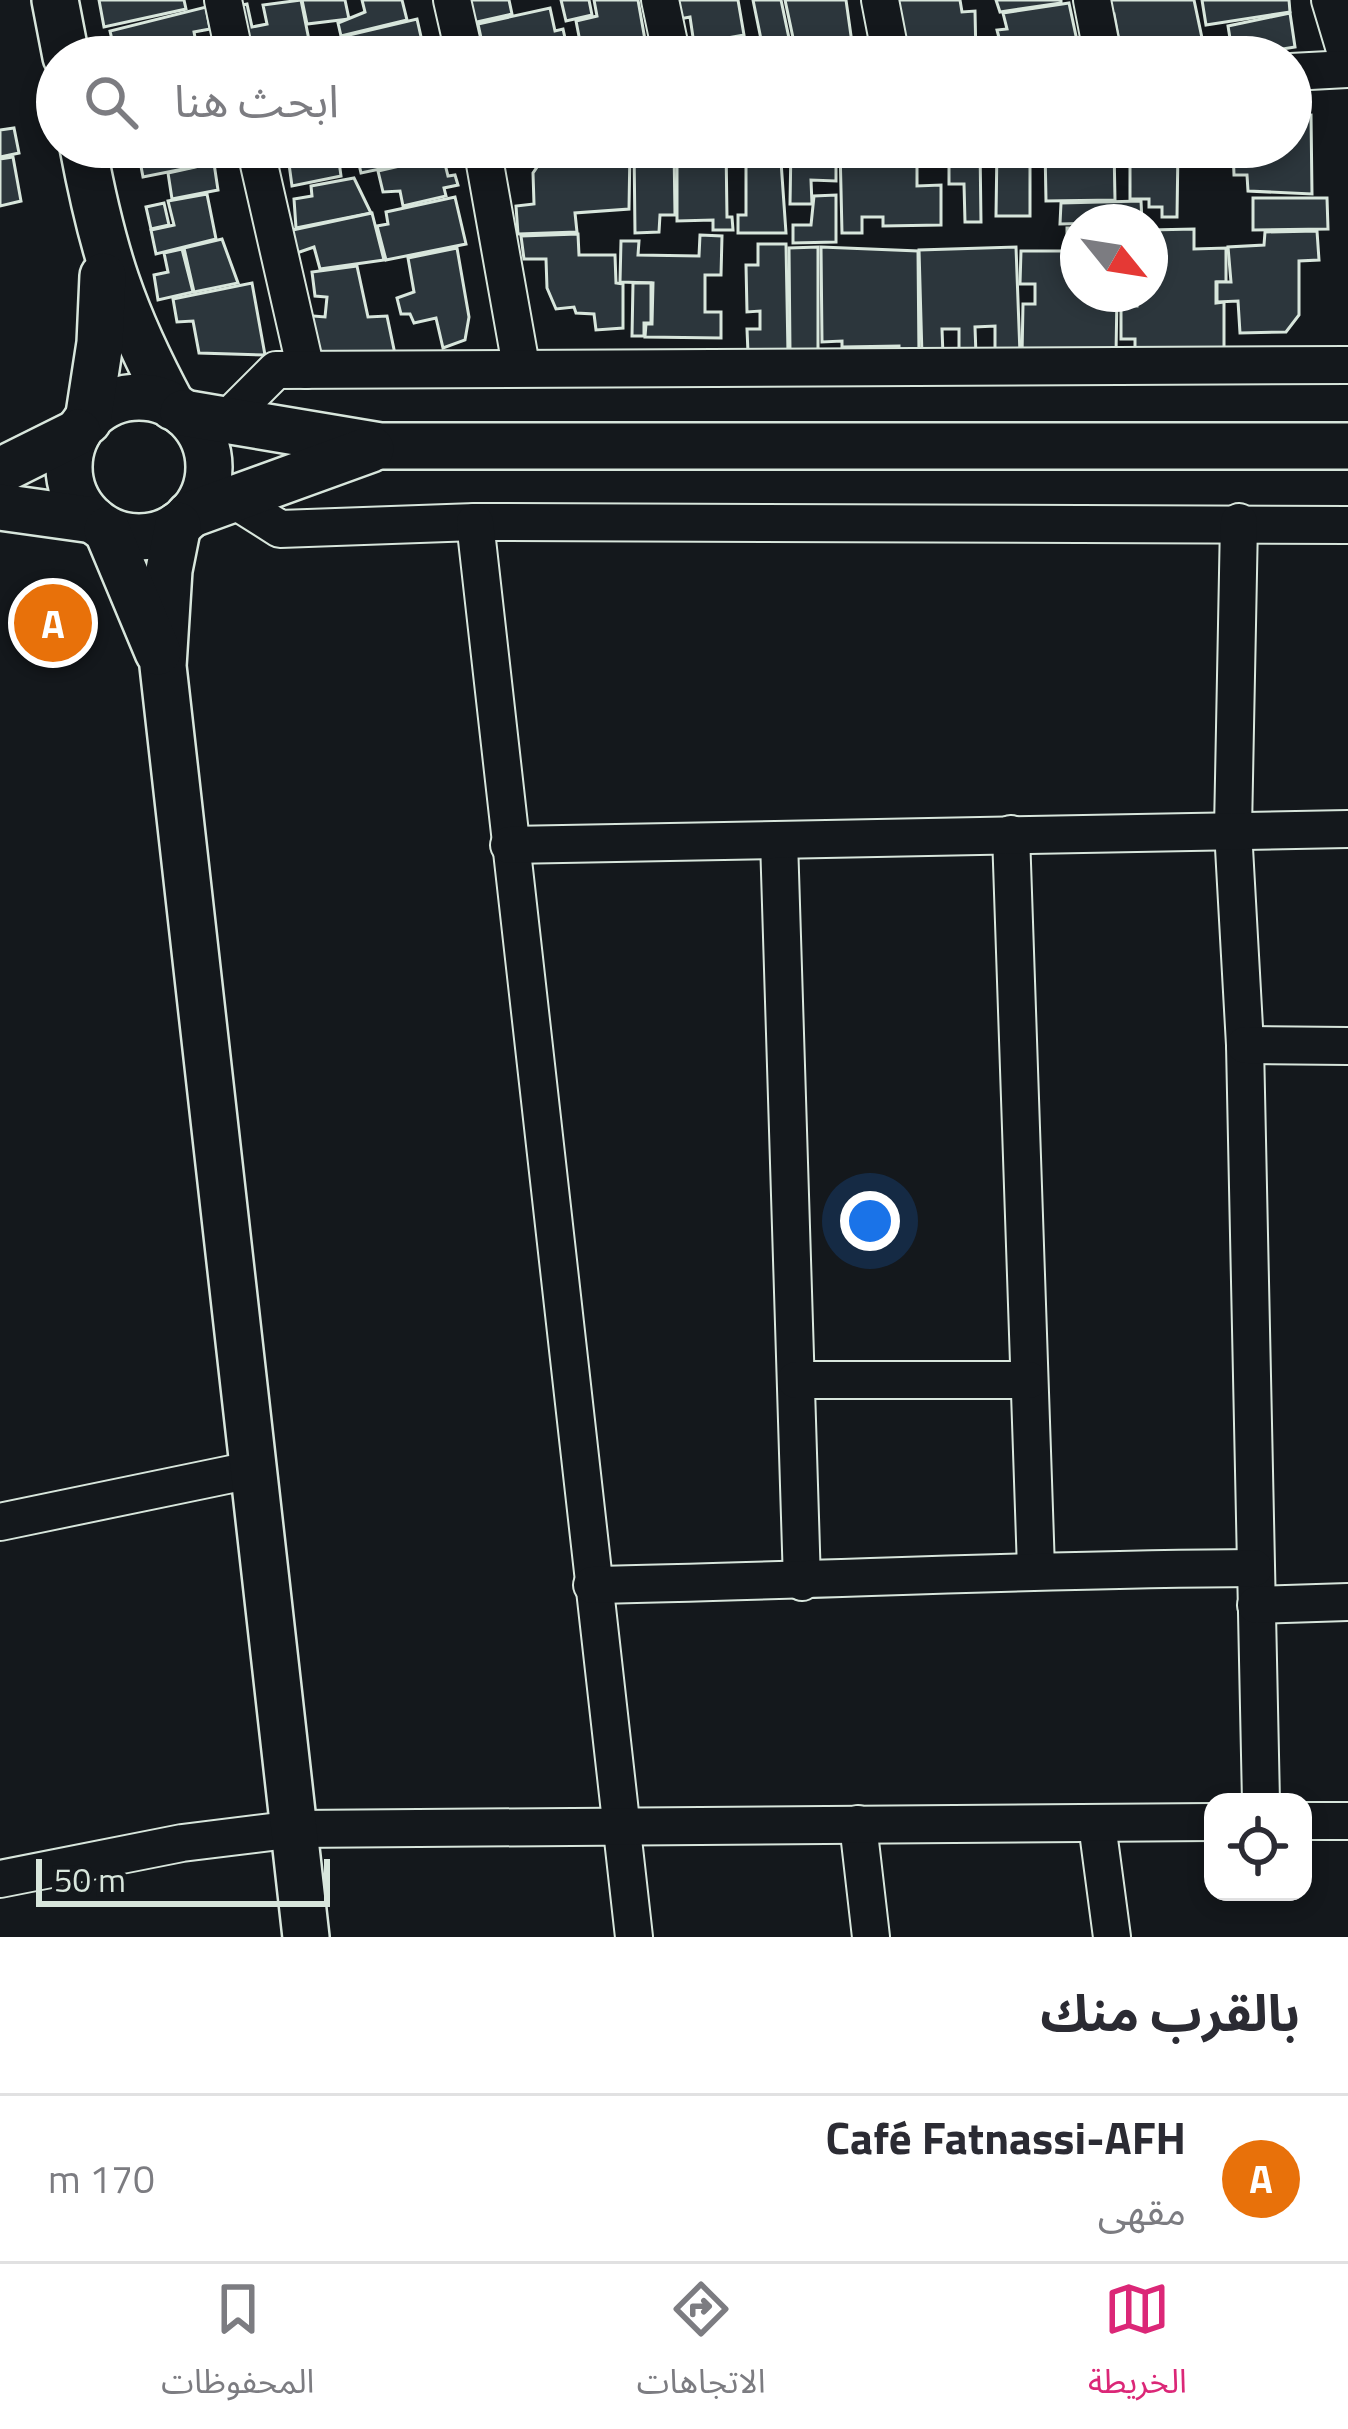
<!DOCTYPE html>
<html lang="ar">
<meta charset="utf-8">
<style>
body{margin:0;font-family:"Titillium Web","Noto Sans Arabic",sans-serif;background:#f2f2f3;color:#2b2b33;direction:rtl}
.controls{position:absolute;right:36px;bottom:36px;display:grid;overflow:hidden;border-radius:24px;box-shadow:0 6px 18px #0003}
.controls button{width:108px;height:108px;display:grid;place-items:center;padding:0;border:0;border-bottom:3px solid #e1e1e2;background:#fff;color:#2b2b33;font:60px sans-serif}
.compass{position:absolute;left:1060px;top:204px;width:108px;height:108px;border-radius:50%;background:#fff;box-shadow:0 6px 18px #0003;rotate:120deg}
.scale{position:absolute;left:36px;bottom:30px;width:294px;box-sizing:border-box;padding-left:12px;border:6px solid #d8e6dc;border-top:0;font-size:33px;line-height:42px;white-space:nowrap;color:#d8e6dc;-webkit-text-stroke:9px #14181c;paint-order:stroke}
.you{position:absolute;left:870px;top:1221px;width:42px;height:42px;margin:-30px;border:9px solid #fff;border-radius:50%;background:#1a73e8;box-shadow:0 0 0 18px #1a73e833}
.badge{display:grid;place-items:center;width:78px;height:78px;border-radius:50%;background:#db2777;color:#fff;font-size:39px;font-weight:700}
.pin{position:absolute;translate:-50% -50%;border:6px solid #fff;box-shadow:0 3px 12px #0006}
.list{margin:0;padding:0;list-style:none}
h2{display:flex;justify-content:space-between;align-items:center;height:156px;margin:0;padding:0 48px;font-size:51px}
h2 small{font-size:39px;font-weight:400;color:#7c7c81}
.list li{display:grid;grid-template-columns:78px 1fr auto;gap:36px;align-items:center;box-sizing:border-box;height:168px;padding:0 48px;border-top:3px solid #e1e1e2}
.list b{display:block;font-size:45px;white-space:nowrap}
.list p{margin:0;font-size:39px;white-space:nowrap;color:#7c7c81}
.list em{font-size:39px;font-style:normal;color:#7c7c81}
.icon{flex:none;width:66px;height:66px;fill:none;stroke:currentColor;stroke-width:2;stroke-linecap:round;stroke-linejoin:round}
.map{position:relative;flex:none;width:1348px;height:1937px;overflow:hidden;direction:ltr}
.search{position:absolute;background:#fff;box-shadow:0 6px 18px #0003;left:36px;right:36px;top:36px;height:132px;display:flex;align-items:center;gap:30px;box-sizing:border-box;padding:0 42px;border-radius:66px;color:#7c7c81;font-size:45px}
.sheet{height:324px;background:#fff}
nav{display:flex;justify-content:space-around;align-items:center;box-sizing:border-box;height:168px;border-top:3px solid #e1e1e2;background:#fff;font-size:33px;color:#7c7c81}
nav a{display:grid;justify-items:center;gap:6px}
nav .on{color:#db2777}
.map>svg:first-child{display:block}
</style>
<div class="map">
<svg width="1348" height="1937" viewBox="0 0 1348 1937">
<rect width="100%" height="100%" fill="#14181c"/>
<!-- building -->
<g fill="#2c363c" stroke="#d8e6dc" stroke-width="3">
<polygon points="99,0 184,0 186,9 104,27"/>
<polygon points="301,0 309,40 237,55 227,8 247,4 252,27 267,24 263,5"/>
<polygon points="302,0 345,0 349,19 307,24"/>
<polygon points="362,0 402,0 407,20 341,36 338,23 365,12"/>
<polygon points="462,0 509,0 512,14 468,24"/>
<polygon points="561,0 589,0 592,15 566,21"/>
<polygon points="594,0 638,0 648,57 583,57 576,21 597,16"/>
<polygon points="670,0 738,0 744,35 694,44 690,17 674,20"/>
<polygon points="753,0 781,0 790,43 763,49"/>
<polygon points="785,0 846,0 853,50 795,47"/>
<polygon points="887,0 960,0 962,12 975,11 976,57 918,57 915,38 893,41"/>
<polygon points="996,0 1061,0 1061,3 1000,12"/>
<polygon points="1104,0 1194,0 1206,57 1122,56 1114,14 1106,16"/>
<polygon points="1202,0 1289,0 1290,12 1206,25"/>
<polygon points="1069,3 1080,55 1004,57 997,30 1007,29 1003,13"/>
<polygon points="206,7 210,29 194,32 198,53 116,57 110,31"/>
<polygon points="550,8 555,31 563,29 569,56 516,57 512,41 483,47 478,24"/>
<polygon points="1290,13 1295,47 1233,57 1228,26"/>
<polygon points="417,19 424,50 397,57 336,57 332,39"/>
<polygon points="321,38 325,57 274,57 273,49"/>
<polygon points="1311,115 1312,194 1248,191 1247,175 1234,175 1233,147 1291,147 1291,116"/>
<polygon points="14,128 19,153 0,157 0,130"/>
<polygon points="127,147 189,147 189,150 129,162"/>
<polygon points="278,147 325,147 327,157 338,154 341,176 292,186 289,164 280,165"/>
<polygon points="355,147 420,147 422,160 361,173"/>
<polygon points="551,147 630,147 629,209 575,213 577,232 518,234 516,206 534,204 533,173"/>
<polygon points="634,147 674,147 675,215 660,215 659,232 635,233"/>
<polygon points="677,147 726,147 727,217 732,217 733,230 713,230 713,220 677,221"/>
<polygon points="746,147 780,147 786,233 738,233 738,215 746,215"/>
<polygon points="791,147 836,147 836,181 811,180 812,204 790,204"/>
<polygon points="840,147 932,147 932,155 917,155 917,186 941,185 941,225 883,226 883,217 862,217 862,233 842,233"/>
<polygon points="949,147 980,147 981,222 965,222 964,184 949,184"/>
<polygon points="997,147 1030,147 1030,216 996,216"/>
<polygon points="1045,147 1114,147 1115,200 1046,201"/>
<polygon points="1130,147 1178,147 1177,217 1162,217 1162,207 1149,207 1149,199 1130,199"/>
<polygon points="212,150 218,190 172,199 168,173 195,167 192,153"/>
<polygon points="190,151 193,167 143,177 140,161"/>
<polygon points="443,156 448,176 455,175 458,185 444,188 446,196 403,206 400,191 383,192 378,171"/>
<polygon points="13,157 21,201 0,206 0,159"/>
<polygon points="354,178 371,213 296,228 294,199 312,196 311,186"/>
<polygon points="207,194 216,239 156,254 151,230 174,225 168,201"/>
<polygon points="836,195 836,242 793,243 793,225 811,225 814,196"/>
<polygon points="455,197 466,244 386,260 377,226 388,224 386,212"/>
<polygon points="1253,198 1327,198 1328,229 1253,230"/>
<polygon points="1141,201 1142,222 1060,224 1061,203"/>
<polygon points="164,203 169,225 151,229 146,207"/>
<polygon points="372,213 384,260 320,269 314,247 294,254 288,231"/>
<rect x="1067" y="228" width="11" height="15"/>
<polygon points="1194,229 1194,249 1226,248 1226,282 1216,282 1216,303 1224,302 1224,356 1135,357 1135,339 1121,339 1121,306 1137,306 1137,294 1150,294 1150,230"/>
<polygon points="1317,231 1319,260 1299,261 1299,315 1286,332 1240,333 1238,301 1217,302 1217,282 1231,282 1228,247 1264,245 1265,232"/>
<polygon points="578,234 579,255 615,255 616,283 623,284 623,328 596,330 594,314 576,313 574,307 556,309 547,288 546,259 524,259 521,236"/>
<polygon points="700,235 722,236 721,275 705,275 705,312 721,312 721,338 645,337 646,324 652,324 653,283 620,282 621,241 639,241 638,255 699,256"/>
<polygon points="222,239 238,283 194,292 184,248"/>
<polygon points="758,244 786,244 788,353 748,353 747,329 760,329 760,311 747,312 746,265 758,265"/>
<polygon points="818,247 818,351 790,351 789,248"/>
<polygon points="821,247 918,251 919,357 899,357 899,346 842,347 842,341 822,342"/>
<polygon points="1016,247 1020,354 995,355 995,326 975,327 976,355 959,356 959,329 942,329 943,355 922,356 919,250"/>
<polygon points="457,248 469,317 465,340 443,348 436,318 414,323 410,314 401,314 397,298 414,292 408,258"/>
<polygon points="182,249 193,292 158,300 154,275 168,272 164,253"/>
<polygon points="1021,251 1078,251 1078,294 1117,294 1116,355 1022,355 1023,304 1035,304 1035,284 1020,284"/>
<polygon points="357,266 368,317 387,316 396,359 308,355 300,315 325,317 327,297 315,296 312,272"/>
<polygon points="252,283 265,355 199,353 193,321 177,322 173,299"/>
<polygon points="633,283 651,283 651,323 644,323 644,336 632,336"/>
</g>
<g fill="none" stroke-linecap="round" stroke-linejoin="round">
<defs>
<g id="minor">
<polyline points="223,0 235,57"/>
<polyline points="452,0 465,57"/>
<polyline points="660,0 672,57"/>
<polyline points="880,0 891,57"/>
<polyline points="1092,0 1103,57"/>
<polyline points="1330,0 1348,60"/>
<polyline points="1291,72 1348,69"/>
<polyline points="255,147 306,370"/>
<polyline points="482,147 521,366"/>
<polyline points="225,421 276,370 1348,365"/>
<polyline points="231,498 280,529 475,522 1348,525"/>
<polyline points="475,522 634,1937"/>
<polyline points="1239,522 1233,830 1245,1045 1261,1802"/>
<polyline points="1011,834 1036,1569"/>
<polyline points="779,840 802,1582"/>
<polyline points="509,845 1348,829"/>
<polyline points="1245,1045 1348,1046"/>
<polyline points="796,1380 1029,1380"/>
<polyline points="0,1522 251,1470"/>
<path d="M592,1585C813,1581 1033,1569 1254,1568"/>
<polyline points="1256,1605 1348,1602"/>
<polyline points="1303,1821 1348,1821"/>
<polyline points="858,1824 871,1937"/>
<polyline points="1097,1824 1112,1937"/>
<polyline points="0,1879 182,1843 296,1829 1213,1822"/>
</g>
<g id="tertiary">
<polyline points="55,0 66,57"/>
<path d="M83,147C103,253 122,312 173,407"/>
<circle cx="139" cy="467" r="70"/>
<polyline points="183,413 380,446 1348,446"/>
<polyline points="88,421 100,343 103,276"/>
<polyline points="0,471 78,432"/>
<polyline points="0,507 93,520"/>
<polyline points="189,515 371,449"/>
<polyline points="178,525 169,570 163,666 306,1937"/>
<polyline points="107,530 158,652"/>
</g>
</defs>
<!-- minor casing -->
<use href="#minor" stroke="#d8e6dc" stroke-width="40"/>
<!-- tertiary casing -->
<use href="#tertiary" stroke="#d8e6dc" stroke-width="50"/>
<!-- minor -->
<use href="#minor" stroke="#14181c" stroke-width="36"/>
<!-- tertiary -->
<use href="#tertiary" stroke="#14181c" stroke-width="45"/>
</g>
</svg>
<div class="controls">
<button><svg class="icon" aria-label="locate" viewBox="0 0 24 24"><circle cx="12" cy="12" r="6"/><path d="M12 2v4M12 18v4M2 12h4M18 12h4"/></svg></button>
</div>
<svg class="compass" viewBox="-18 -18 36 36"><path d="M0-13l5 13h-10z" fill="#e53935"/><path d="M0 13l5-13h-10z" fill="#7c7c81"/></svg>
<div class="scale">50 m</div>
<div class="you"></div>
<div class="pin badge" style="left:53px;top:623px;background:#e8710a">A</div>
<div class="search"><svg class="icon" aria-label="search" viewBox="0 0 24 24"><circle cx="10" cy="10" r="6"/><path d="M15 15l6 6"/></svg>ابحث هنا</div>
</div>
<section class="sheet">
<h2>بالقرب منك<small></small></h2>
<ul class="list">
<li><span class="badge" style="background:#e8710a">A</span><div><b>Café Fatnassi-AFH</b><p>مقهى</p></div><em>170 m</em></li>
</ul>
</section>
<nav>
<a class="on"><svg class="icon" aria-label="map" viewBox="0 0 24 24"><path d="M3 6l6-2 6 2 6-2v14l-6 2-6-2-6 2zM9 4v14M15 6v14"/></svg>الخريطة</a>
<a><svg class="icon" aria-label="directions" viewBox="0 0 24 24"><path d="M12 3l9 9-9 9-9-9zM9 14v-3h6M13 9l2 2-2 2"/></svg>الاتجاهات</a>
<a><svg class="icon" aria-label="saved" viewBox="0 0 24 24"><path d="M7 4h10v16l-5-4-5 4z"/></svg>المحفوظات</a>
</nav>
